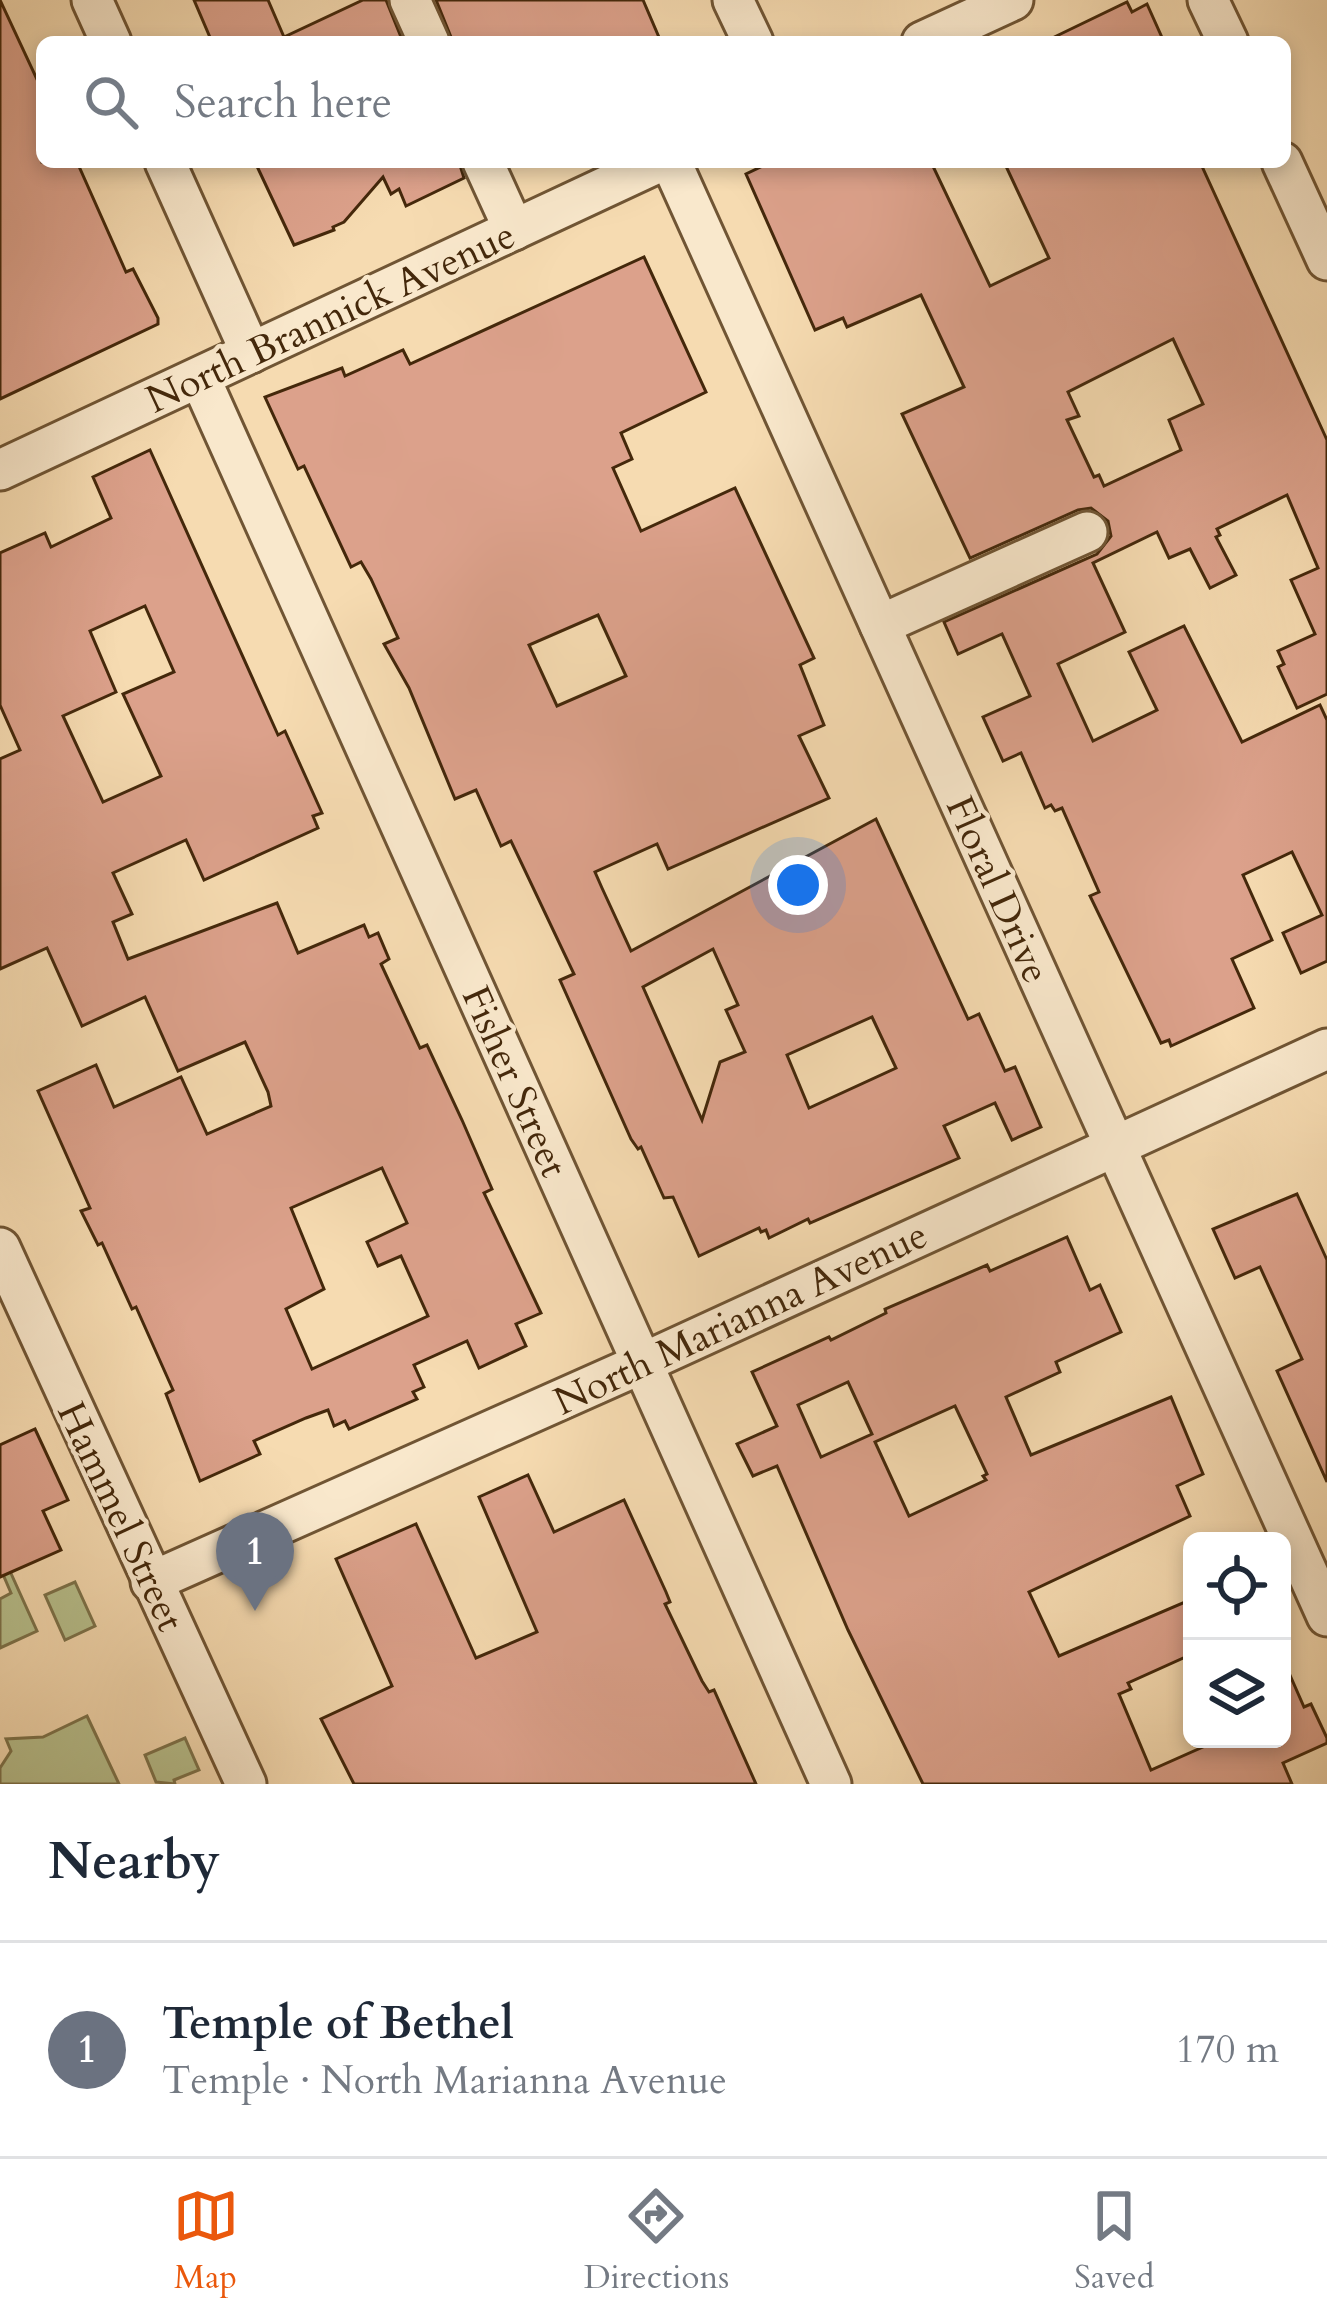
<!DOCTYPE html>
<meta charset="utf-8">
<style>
body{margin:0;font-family:Cardo,serif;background:#f6f6f7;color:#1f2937}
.controls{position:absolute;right:36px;bottom:36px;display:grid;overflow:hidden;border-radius:18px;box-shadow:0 6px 18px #0003}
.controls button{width:108px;height:108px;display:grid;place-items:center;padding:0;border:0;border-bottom:3px solid #e0e1e3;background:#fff;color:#1f2937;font:60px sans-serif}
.you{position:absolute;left:798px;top:885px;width:42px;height:42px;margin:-30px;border:9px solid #fff;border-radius:50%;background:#1a73e8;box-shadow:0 0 0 18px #1a73e833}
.badge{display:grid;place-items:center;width:78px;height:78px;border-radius:50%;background:#ea580c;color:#fff;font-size:39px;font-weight:700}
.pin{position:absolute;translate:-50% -99px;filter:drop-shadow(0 3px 6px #0008)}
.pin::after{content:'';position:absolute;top:63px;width:42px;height:36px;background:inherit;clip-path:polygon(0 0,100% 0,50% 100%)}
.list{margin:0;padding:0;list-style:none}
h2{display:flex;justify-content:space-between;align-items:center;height:156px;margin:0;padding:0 48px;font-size:51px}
h2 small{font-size:39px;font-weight:400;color:#747a83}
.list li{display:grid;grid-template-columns:78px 1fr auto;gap:36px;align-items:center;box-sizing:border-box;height:216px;padding:0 48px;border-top:3px solid #e0e1e3}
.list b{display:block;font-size:45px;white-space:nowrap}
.list p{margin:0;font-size:39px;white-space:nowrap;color:#747a83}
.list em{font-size:39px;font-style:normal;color:#747a83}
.icon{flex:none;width:66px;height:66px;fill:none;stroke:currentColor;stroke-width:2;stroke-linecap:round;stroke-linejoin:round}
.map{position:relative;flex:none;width:1327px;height:1784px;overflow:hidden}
.search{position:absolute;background:#fff;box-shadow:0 6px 18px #0003;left:36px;right:36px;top:36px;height:132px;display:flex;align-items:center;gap:30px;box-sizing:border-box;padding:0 42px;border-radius:18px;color:#747a83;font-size:45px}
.sheet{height:372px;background:#fff}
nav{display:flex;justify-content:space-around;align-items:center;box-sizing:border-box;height:168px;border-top:3px solid #e0e1e3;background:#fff;font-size:33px;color:#747a83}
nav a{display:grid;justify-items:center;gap:6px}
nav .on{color:#ea580c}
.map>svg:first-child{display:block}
</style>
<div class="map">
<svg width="1327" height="1784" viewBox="0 0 1327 1784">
<rect width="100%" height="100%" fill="#f6dbb1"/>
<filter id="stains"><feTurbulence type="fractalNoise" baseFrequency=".00167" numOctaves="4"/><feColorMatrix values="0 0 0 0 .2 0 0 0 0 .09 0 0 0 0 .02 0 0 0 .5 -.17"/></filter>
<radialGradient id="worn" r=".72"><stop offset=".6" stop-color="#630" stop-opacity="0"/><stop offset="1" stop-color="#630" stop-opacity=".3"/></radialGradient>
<!-- green -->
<g fill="#b8c18e" stroke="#7e744c" stroke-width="3">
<polygon points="9,1569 37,1631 0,1648 0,1599 11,1593 2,1572"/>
<polygon points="75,1582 95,1626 65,1640 45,1595"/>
<polygon points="87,1716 119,1784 0,1784 0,1768 11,1751 6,1739 43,1737"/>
<polygon points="185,1738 199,1770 174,1780 175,1784 156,1782 145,1755"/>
</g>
<!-- building -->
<g fill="#dca18b" stroke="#44280b" stroke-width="3" fill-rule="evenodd">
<polygon points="0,0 42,90 42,162 77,162 126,272 133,269 158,318 158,324 0,399"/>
<polygon points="194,0 268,0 284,37 363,0 386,0 403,42 212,42"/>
<polygon points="436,0 643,0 661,42 453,42"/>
<polygon points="1127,2 1132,12 1147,4 1164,42 1044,42"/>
<polygon points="255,162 459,162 464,178 406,206 399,189 391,194 383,177 344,222 333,227 334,230 294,245"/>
<path d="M771,162H931L990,286L1049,258L1004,162H1200L1327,440V694L1297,708L1278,667L1284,664L1278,651L1315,634L1291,580L1318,568L1287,495L1217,529L1220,535L1216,537L1236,575L1210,588L1190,549L1169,558L1157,532L1093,563L1125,632L1058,664L1093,741L1157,710L1129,652L1184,626L1242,742L1320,705L1327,720V961L1301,973L1283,933L1322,915L1292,852L1243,875L1272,940L1232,959L1254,1008L1171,1046L1169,1040L1161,1043L1090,896L1099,892L1062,808L1055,811L1051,805L1045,808L1021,753L1003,761L983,717L1030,696L1002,634L958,654L944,622L1097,554L1111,536L1108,521L1091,508L1078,510L970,558L902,414L964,387L921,295L847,327L843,318L815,330L746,174ZM1173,339L1203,404L1169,420L1181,450L1104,486L1099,475L1094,477L1067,420L1079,416L1068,392Z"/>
<path d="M644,257L706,392L621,433L632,459L613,468L641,531L735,488L814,658L800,665L824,725L799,736L829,798L668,869L657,844L595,872L602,888L631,951L876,819L968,1019L979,1014L1005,1071L1015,1067L1041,1127L1012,1140L995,1103L944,1126L959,1158L810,1223L808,1219L769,1238L766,1230L761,1232L759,1228L699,1256L673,1197L664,1198L641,1147L638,1149L631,1139L560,980L574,974L511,841L501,846L476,790L455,799L409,688L384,644L398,638L371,579L361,562L351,567L304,466L298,469L265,397L342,368L345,376L403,350L410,364ZM598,615L626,676L557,706L529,645ZM713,949L738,1005L726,1010L745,1052L720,1062L702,1120L643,987ZM872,1017L896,1068L809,1108L787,1055Z"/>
<path d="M150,450L278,735L285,731L322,813L313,816L318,828L204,880L186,840L113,873L132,914L113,922L128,959L277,903L298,953L364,925L369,937L378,933L389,959L381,964L420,1048L427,1045L462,1120L492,1189L484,1193L541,1313L516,1324L526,1346L479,1368L467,1341L414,1365L424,1387L413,1392L417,1399L349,1429L345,1421L334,1426L328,1410L306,1418L254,1441L260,1454L200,1481L166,1394L173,1390L136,1307L132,1309L102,1243L98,1245L81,1211L90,1208L38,1091L96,1065L114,1107L181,1077L207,1134L271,1106L268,1092L245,1042L178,1071L145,997L82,1026L47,948L0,969V759L20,750L0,705V553L45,533L51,547L111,518L93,477ZM145,606L174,672L123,694L161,776L103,802L63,716L116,692L90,631ZM382,1168L407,1223L367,1242L378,1266L401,1256L428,1316L312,1369L286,1309L324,1289L291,1208Z"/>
<polygon points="1297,1194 1327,1260 1327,1482 1277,1371 1302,1359 1260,1267 1235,1278 1213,1229"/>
<path d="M1067,1237L1090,1290L1100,1285L1121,1332L1056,1362L1060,1372L1006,1397L1031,1455L1171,1397L1203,1474L1177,1486L1190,1516L1029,1592L1059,1656L1192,1599V1654L1128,1683L1131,1689L1119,1694L1151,1770L1221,1739H1282V1657L1304,1707L1311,1704L1327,1738V1743L1283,1763L1292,1784H923L848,1630L777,1466L753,1476L737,1444L777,1426L752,1372L829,1337L831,1340L886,1313L885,1309L987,1265L990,1271ZM848,1382L872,1434L821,1457L798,1405ZM955,1406L987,1474L983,1476L986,1480L909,1516L875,1442Z"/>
<polygon points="35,1429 68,1500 43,1511 61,1550 0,1577 0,1445"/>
<polygon points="528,1475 554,1532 624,1500 666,1592 670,1602 665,1604 702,1681 709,1692 714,1690 756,1784 354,1784 321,1719 392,1686 336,1559 416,1524 476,1658 537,1632 479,1497"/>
</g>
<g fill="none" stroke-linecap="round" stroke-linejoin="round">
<defs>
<g id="minor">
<polyline points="92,0 111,42"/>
<polyline points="410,0 429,42"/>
<polyline points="733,0 753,42"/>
<polyline points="1208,0 1228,42"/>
<polyline points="922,42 1013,0"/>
<polyline points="165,162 251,353"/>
<polyline points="483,162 514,230"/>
<polyline points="671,162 1327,1616"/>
<polyline points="1282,162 1327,260"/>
<polyline points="200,378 831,1784"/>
<polyline points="0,470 659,162"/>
<polyline points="880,625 1087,532"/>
<polyline points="0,1248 246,1784"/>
<polyline points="151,1582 643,1363 1327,1049"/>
</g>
</defs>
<!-- minor casing -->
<use href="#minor" stroke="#705534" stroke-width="45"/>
<!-- minor -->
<use href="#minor" stroke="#f9e8cc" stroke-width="39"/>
</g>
<g text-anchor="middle" stroke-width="9" stroke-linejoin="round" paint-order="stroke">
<!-- street labels -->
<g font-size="39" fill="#44280b" stroke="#f9e8cc">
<text transform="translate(330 316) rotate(-25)" y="14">North Brannick Avenue</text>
<text transform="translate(999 889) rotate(66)" y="14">Floral Drive</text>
<text transform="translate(516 1081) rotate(66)" y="14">Fisher Street</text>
<text transform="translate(740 1317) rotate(-25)" y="14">North Marianna Avenue</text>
<text transform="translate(122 1516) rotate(65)" y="14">Hammel Street</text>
</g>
</g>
<rect width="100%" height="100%" filter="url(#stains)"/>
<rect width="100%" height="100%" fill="url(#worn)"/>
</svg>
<div class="controls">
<button><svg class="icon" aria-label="locate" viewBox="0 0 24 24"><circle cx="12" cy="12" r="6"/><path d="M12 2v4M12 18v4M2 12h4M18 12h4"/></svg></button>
<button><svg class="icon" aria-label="layers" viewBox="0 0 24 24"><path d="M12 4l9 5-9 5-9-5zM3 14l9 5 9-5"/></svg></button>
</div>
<div class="you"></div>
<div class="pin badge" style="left:255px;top:1611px;background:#6b7280">1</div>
<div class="search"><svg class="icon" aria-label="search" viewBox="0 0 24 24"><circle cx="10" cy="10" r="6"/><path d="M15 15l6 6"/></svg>Search here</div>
</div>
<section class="sheet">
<h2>Nearby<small></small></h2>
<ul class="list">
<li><span class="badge" style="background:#6b7280">1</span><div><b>Temple of Bethel</b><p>Temple · North Marianna Avenue</p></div><em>170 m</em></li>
</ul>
</section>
<nav>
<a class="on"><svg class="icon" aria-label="map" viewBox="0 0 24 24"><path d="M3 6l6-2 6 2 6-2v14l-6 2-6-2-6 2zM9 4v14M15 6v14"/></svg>Map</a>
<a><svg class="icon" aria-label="directions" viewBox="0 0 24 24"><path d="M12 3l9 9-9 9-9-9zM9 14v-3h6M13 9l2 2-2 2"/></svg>Directions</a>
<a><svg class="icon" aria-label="saved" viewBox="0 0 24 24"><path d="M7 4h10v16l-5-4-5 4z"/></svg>Saved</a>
</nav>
